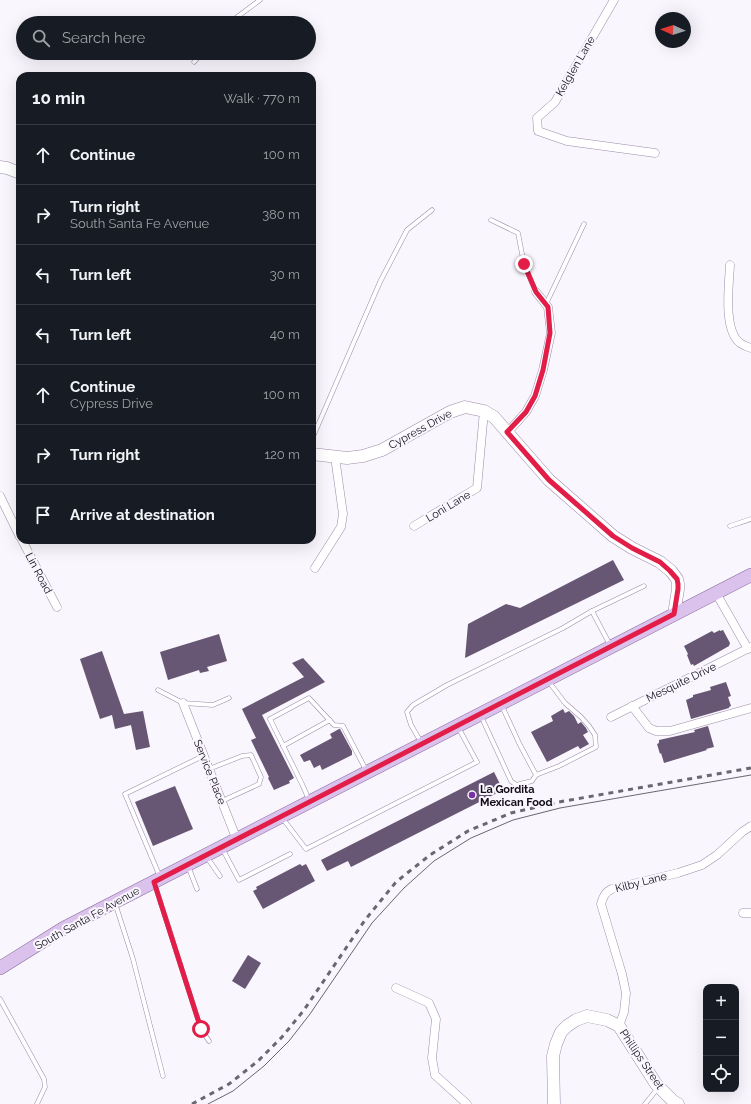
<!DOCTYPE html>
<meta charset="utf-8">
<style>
body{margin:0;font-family:Raleway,sans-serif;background:#242831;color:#f1f3f6}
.controls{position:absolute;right:12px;bottom:12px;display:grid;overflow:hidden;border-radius:8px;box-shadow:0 4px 16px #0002}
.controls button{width:36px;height:36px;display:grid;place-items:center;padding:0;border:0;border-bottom:1px solid #363941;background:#171b24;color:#f1f3f6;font:20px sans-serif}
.compass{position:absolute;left:655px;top:12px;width:36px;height:36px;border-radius:50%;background:#171b24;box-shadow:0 4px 16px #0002;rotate:273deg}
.stop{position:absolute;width:12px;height:12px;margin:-9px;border:3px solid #e11d48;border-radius:50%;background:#fff}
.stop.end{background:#e11d48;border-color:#fff;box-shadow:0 1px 4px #0008}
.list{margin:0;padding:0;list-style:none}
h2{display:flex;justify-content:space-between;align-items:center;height:52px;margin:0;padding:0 16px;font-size:17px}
h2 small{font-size:13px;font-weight:400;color:#9ea1a6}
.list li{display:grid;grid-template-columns:26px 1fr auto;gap:12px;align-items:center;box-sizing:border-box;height:60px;padding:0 16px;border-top:1px solid #363941}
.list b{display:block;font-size:15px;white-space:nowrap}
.list p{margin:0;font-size:13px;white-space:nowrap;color:#9ea1a6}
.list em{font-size:13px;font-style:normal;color:#9ea1a6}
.icon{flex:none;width:22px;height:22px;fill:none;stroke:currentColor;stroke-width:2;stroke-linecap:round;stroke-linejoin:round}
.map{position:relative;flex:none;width:751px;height:1104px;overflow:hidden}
.search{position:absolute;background:#171b24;box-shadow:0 4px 16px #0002;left:16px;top:16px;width:300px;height:44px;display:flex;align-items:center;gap:10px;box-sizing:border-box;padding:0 14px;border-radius:22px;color:#9ea1a6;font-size:15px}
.panel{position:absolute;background:#171b24;box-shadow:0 4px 16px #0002;left:16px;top:72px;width:300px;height:472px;border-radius:12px}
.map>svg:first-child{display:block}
</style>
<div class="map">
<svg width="751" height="1104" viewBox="0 0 751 1104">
<rect width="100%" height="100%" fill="#f9f6fd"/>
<!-- building -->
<g fill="#675774">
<polygon points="613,560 624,580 465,658 468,624 506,604 520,608"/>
<polygon points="720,630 720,631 723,630 730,643 729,646 694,666 693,664 691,665 687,655 688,654 684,646 712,631 714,633"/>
<polygon points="219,634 227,661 207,667 209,671 200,673 199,670 168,680 160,652"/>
<polygon points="102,651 124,714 143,711 150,747 136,750 131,725 115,729 112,715 100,719 80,659"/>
<polygon points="303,658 325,682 262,715 294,778 289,781 290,783 274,790 268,778 269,777 251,740 256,738 242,709 304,677 292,663"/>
<polygon points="726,682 731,696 728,697 731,706 729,707 729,708 691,719 686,700 693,697 693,695 711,690 710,687"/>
<polygon points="563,709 565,713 569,711 574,716 578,724 581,722 586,728 588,732 583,735 589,744 580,749 578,746 547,762 531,732 553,721 551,716"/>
<polygon points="708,726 714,747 706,749 707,750 664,763 661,753 660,754 657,744 659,743 659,740 695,732 694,730"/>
<polygon points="339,729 340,729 352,751 352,755 322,770 320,765 314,768 310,760 304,762 300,755 332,738 330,734"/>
<polygon points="494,772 503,790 351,867 348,861 327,871 321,860"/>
<polygon points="175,786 193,829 153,846 135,802"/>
<polygon points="300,864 302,866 306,864 315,881 263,909 253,891 257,889 256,887"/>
<polygon points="248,955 261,963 245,989 232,981"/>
</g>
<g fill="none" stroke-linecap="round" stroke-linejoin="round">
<defs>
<g id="lane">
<polyline points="229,23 260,0"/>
<polyline points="194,62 202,53"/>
<polyline points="491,220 518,233 524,264 536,292"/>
<polyline points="546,304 584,224"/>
<polyline points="312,439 380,282 407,230 432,210"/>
<polyline points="730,526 751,519"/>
<polyline points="610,645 592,611 644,586"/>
<polyline points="158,690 183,703 213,705 229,698"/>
<polyline points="502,706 519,743 536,775"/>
<polyline points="481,716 511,781 516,785 532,781 536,775 559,766 596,747 595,735 589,726 581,717 565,703 549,682"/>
<polyline points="421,742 411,725 407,712 413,705 447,685 563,628 592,611"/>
<polyline points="283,746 330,720"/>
<polyline points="209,769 242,756 251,755 261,777 259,784 222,801"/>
<polyline points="309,800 302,784 270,719 309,698 334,725 343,726 366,770"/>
<polyline points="283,819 306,849 477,762 458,727"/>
<polyline points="222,848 239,880 290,854"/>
<polyline points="206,856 220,876"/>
<polyline points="188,866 197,889"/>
<polyline points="160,877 125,794 203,756"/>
<polyline points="155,885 201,1029 209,1041"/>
<polyline points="115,903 133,959 163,1076"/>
<polyline points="0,999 44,1079 45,1087 37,1104"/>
<polyline points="645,1104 658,1088"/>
</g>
<g id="street">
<polyline points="614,0 555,102 537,118 538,131 567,141 655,153"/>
<path d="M730,265C729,285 723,330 740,343C743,345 747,347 751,348"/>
<polyline points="507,433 526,412 535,396 543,370 551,333 548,307 536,292"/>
<polyline points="0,496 20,537"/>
<polyline points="414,526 477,488 484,411"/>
<polyline points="22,540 57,607"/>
<polyline points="315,568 341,527 343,514 335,457"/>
<polyline points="716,593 748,649"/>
<polyline points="183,703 237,840"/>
<polyline points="632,706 649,728 656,731 670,731 751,708"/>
<polyline points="611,717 751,647"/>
<polyline points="743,913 751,913"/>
<polyline points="396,988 429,1003 436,1019 432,1058 435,1075 467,1104"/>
<path d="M619,1026L624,1012L626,993L622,974L601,904C603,897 605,892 612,889L678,873L702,865L717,855L742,832L751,826"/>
</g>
<g id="secondary">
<polyline points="0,167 7,168 20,173"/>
<polyline points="312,454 347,458 363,456 382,450 450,412 465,407 484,411 494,417 549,480 613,536 632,548 660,562 671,571 677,579 678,584 678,589 674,614"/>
<polyline points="554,1104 553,1056 556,1044 561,1032 567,1026 576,1020 587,1016 607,1020 619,1026 656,1084 673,1101 678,1104"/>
</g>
<polyline id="primary" points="0,968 64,928 751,575"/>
</defs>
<!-- lane casing -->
<use href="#lane" stroke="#9c8baa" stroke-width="5"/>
<!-- street casing -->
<use href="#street" stroke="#9c8baa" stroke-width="9"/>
<!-- secondary casing -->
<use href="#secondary" stroke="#9c8baa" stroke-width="13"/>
<!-- primary casing -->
<use href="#primary" stroke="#84689a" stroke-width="14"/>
<!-- lane -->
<use href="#lane" stroke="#fff" stroke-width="4"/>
<!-- street -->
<use href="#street" stroke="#fff" stroke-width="8"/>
<!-- secondary -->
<use href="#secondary" stroke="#fff" stroke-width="12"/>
<!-- primary -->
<use href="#primary" stroke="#dac2ec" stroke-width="13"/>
<!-- tram -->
<polyline stroke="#6b666f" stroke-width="1" points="208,1104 233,1091 264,1066 289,1041 310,1014 372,923 404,888 434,861 471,838 513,820 560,808 751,775"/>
<!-- rail -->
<polyline stroke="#6b666f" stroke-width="3" stroke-dasharray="5 5" stroke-linecap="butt" points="192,1104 229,1084 258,1061 282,1037 304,1010 365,920 396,882 430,855 468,831 511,813 559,802 751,768"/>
</g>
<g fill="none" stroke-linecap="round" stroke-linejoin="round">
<!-- route -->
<polyline stroke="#e11d48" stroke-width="5" points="201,1029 154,882 674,614 678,589 678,584 677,579 670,571 660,562 632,548 613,536 549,480 507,432 526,412 535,396 543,370 550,333 548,307 536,292 524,264"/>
</g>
<!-- markers -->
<circle fill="#7932a5" stroke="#f9f6fd" stroke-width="1.5" cx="472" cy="795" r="4"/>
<g text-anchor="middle" stroke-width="4" stroke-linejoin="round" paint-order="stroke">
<!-- street labels -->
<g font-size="11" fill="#120c17" stroke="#f9f6fd">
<text transform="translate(575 66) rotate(-60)" y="4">Kelglen Lane</text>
<text transform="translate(420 429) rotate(-29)" y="4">Cypress Drive</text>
<text transform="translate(448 506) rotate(-31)" y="4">Loni Lane</text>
<text transform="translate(39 573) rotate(62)" y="4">Lin Road</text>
<text transform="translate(681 682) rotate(-26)" y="4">Mesquite Drive</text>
<text transform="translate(210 772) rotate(68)" y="4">Service Place</text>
<text transform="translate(641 882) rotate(-14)" y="4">Kilby Lane</text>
<text transform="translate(87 918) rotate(-29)" y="4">South Santa Fe Avenue</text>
<text transform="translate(642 1059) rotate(56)" y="4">Phillips Street</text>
</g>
<!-- poi labels -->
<g font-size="11" font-weight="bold" fill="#120c17" stroke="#f9f6fd" text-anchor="start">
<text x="480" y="793">La Gordita<tspan x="480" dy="13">Mexican Food</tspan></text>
</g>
</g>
</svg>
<div class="controls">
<button>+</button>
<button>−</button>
<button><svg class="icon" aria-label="locate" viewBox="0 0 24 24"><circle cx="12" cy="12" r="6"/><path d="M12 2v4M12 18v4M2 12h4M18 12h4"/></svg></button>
</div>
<svg class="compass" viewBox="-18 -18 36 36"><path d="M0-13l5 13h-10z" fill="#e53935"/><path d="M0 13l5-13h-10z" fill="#9ea1a6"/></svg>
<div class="stop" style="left:201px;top:1029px"></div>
<div class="stop end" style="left:524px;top:264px"></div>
<div class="search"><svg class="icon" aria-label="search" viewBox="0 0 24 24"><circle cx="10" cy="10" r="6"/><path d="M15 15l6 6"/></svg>Search here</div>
<section class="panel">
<h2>10 min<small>Walk · 770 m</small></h2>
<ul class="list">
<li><svg class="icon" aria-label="ahead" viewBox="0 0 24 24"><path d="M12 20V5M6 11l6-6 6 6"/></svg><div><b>Continue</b></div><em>100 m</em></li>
<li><svg class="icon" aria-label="right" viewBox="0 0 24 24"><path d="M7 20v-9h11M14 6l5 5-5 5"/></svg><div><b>Turn right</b><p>South Santa Fe Avenue</p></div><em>380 m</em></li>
<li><svg class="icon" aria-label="left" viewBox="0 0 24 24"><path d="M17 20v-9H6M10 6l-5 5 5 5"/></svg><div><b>Turn left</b></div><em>30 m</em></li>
<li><svg class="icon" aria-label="left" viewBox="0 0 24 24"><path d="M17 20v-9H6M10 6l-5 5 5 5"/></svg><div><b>Turn left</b></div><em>40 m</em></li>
<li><svg class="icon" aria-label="ahead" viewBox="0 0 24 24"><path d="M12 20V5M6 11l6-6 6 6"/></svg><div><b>Continue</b><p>Cypress Drive</p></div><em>100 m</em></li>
<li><svg class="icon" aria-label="right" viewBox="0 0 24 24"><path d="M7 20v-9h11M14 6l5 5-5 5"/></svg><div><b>Turn right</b></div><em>120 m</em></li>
<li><svg class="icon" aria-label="arrive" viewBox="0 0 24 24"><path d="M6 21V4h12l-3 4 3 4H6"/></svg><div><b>Arrive at destination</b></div></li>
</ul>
</section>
</div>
